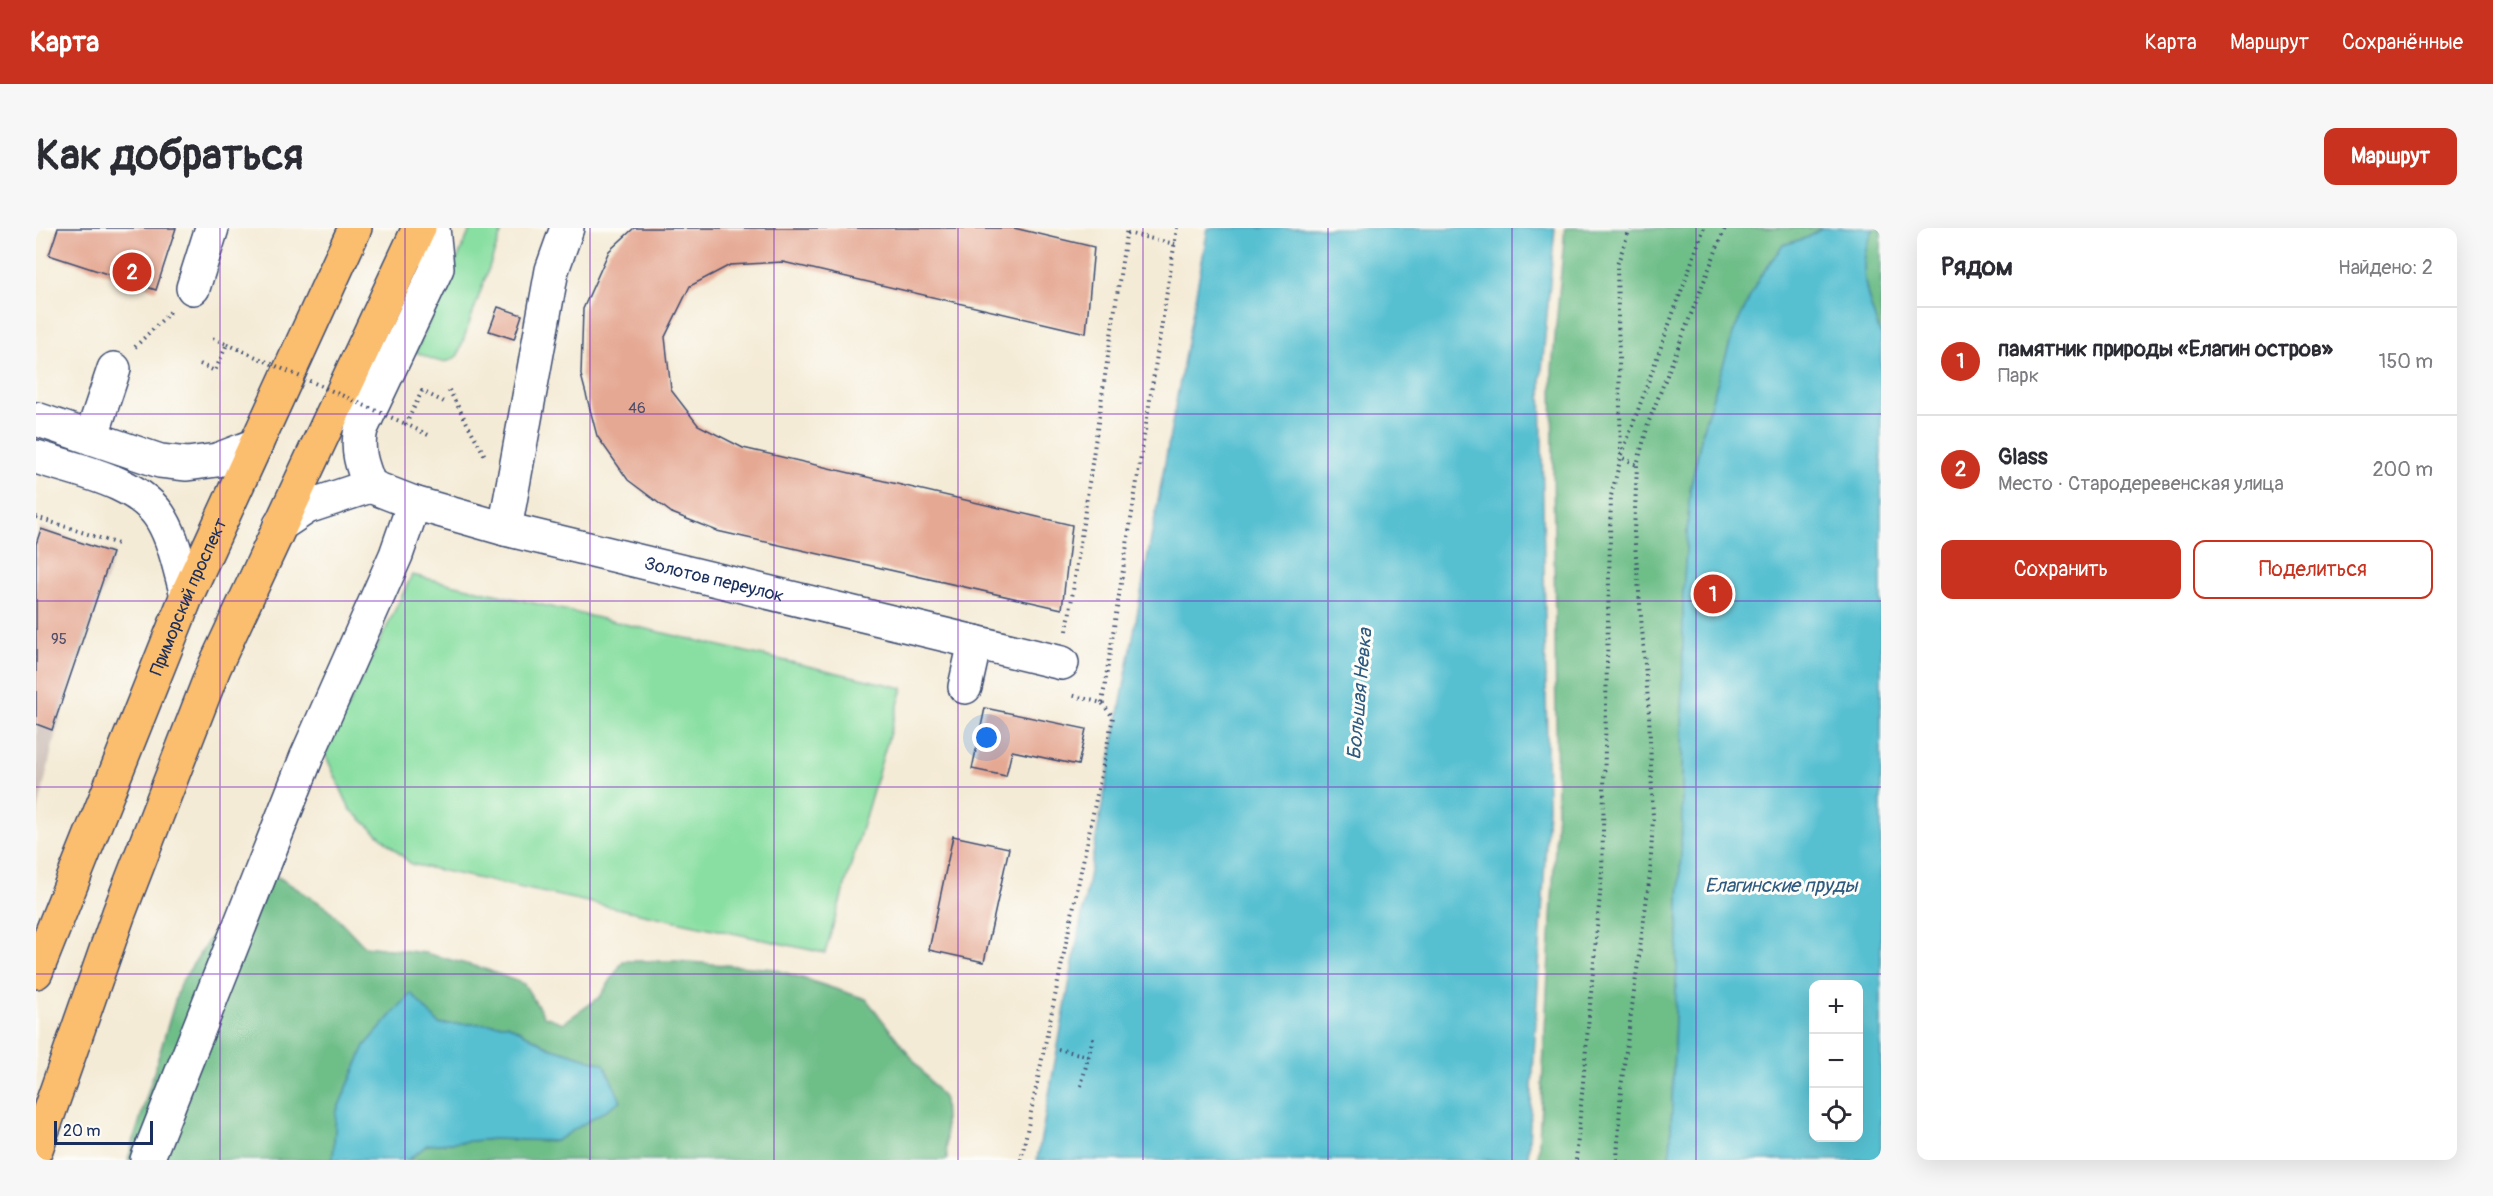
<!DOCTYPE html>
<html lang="ru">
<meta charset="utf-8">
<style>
body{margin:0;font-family:Pangolin,sans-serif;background:#f7f7f7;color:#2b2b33}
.controls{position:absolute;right:18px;bottom:18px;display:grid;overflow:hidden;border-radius:12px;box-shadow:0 6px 24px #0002}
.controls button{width:54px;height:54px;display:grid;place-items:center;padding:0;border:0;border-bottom:2px solid #e1e1e2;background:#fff;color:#2b2b33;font:30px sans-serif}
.scale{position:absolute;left:18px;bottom:15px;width:99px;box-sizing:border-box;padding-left:6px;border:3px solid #1b2f5e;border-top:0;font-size:16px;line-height:21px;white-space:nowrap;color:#1b2f5e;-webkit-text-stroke:4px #fdfcf7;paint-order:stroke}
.you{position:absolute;left:951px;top:510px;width:21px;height:21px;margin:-15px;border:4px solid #fff;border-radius:50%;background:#1a73e8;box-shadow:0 0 0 9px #1a73e833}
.badge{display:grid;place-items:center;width:39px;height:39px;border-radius:50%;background:#c8321e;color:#fff;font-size:20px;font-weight:700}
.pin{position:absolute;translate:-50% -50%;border:3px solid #fff;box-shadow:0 2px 6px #0006}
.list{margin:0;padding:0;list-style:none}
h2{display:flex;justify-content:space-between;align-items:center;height:78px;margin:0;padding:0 24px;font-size:26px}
h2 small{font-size:20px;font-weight:400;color:#7c7c81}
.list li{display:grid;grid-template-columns:39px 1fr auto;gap:18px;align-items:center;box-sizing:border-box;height:108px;padding:0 24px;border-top:2px solid #e1e1e2}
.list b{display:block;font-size:22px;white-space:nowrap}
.list p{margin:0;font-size:20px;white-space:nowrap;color:#7c7c81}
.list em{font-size:20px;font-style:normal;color:#7c7c81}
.actions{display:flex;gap:12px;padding:18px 24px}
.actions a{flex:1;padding:14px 0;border:2px solid #c8321e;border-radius:12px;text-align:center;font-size:21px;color:#c8321e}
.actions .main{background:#c8321e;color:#fff}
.icon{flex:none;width:33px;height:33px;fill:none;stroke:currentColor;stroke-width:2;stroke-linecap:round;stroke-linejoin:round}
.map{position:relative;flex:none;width:1845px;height:932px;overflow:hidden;border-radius:12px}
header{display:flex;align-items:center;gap:36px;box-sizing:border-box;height:84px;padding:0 30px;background:#c8321e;color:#fff}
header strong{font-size:28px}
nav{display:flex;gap:33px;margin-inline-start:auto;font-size:21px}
.intro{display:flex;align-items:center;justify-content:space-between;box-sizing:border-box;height:144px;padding:0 36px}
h1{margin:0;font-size:42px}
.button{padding:15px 27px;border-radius:12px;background:#c8321e;color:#fff;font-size:21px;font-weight:700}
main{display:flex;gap:36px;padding:0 36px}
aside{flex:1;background:#fff;border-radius:12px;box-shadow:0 6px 24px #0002}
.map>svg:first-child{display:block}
</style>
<header>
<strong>Карта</strong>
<nav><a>Карта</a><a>Маршрут</a><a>Сохранённые</a></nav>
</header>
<div class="intro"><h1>Как добраться</h1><a class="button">Маршрут</a></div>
<main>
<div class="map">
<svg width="1845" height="932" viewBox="0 0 1845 932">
<rect width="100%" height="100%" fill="#fdfcf7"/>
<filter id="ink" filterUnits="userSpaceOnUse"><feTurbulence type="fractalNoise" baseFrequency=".0167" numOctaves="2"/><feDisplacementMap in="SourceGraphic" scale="12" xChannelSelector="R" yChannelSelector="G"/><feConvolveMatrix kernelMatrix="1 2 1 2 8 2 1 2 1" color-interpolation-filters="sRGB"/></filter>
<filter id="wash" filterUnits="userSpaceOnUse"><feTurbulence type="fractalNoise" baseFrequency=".008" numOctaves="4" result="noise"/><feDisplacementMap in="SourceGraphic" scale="24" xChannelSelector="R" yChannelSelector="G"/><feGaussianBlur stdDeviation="1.35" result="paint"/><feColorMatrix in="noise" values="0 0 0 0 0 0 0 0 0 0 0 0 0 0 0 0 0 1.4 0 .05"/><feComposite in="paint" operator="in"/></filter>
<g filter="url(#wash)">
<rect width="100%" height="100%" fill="#f4ebd6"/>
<!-- industrial -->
<polygon fill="#cec1ba" points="4,299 79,325 20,503 0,593 0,310"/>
<!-- green -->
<g fill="#89dfa2" stroke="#528780" stroke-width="1.5">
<path d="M435,0H467L422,127C409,140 396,131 380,124Z"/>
<polygon points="376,347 867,460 789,725 375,636 314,581 289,526"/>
</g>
<!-- forest -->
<g fill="#6ebe88" stroke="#447673" stroke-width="1.5">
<polygon points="1529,0 1787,0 1770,10 1747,17 1723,50 1698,103 1668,197 1654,262 1647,366 1646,593 1634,932 1502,932 1521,581 1516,142"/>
<path d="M1838,0H1845V108C1832,73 1818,36 1838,0Z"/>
<polygon points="242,649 292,680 328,718 389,725 449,741 488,756 508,788 527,795 564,769 587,733 641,733 738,741 830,771 908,871 911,932 372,932 391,917 458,911 520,913 568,836 513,819 471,796 403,796 375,766 329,818 300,885 297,932 92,932 144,756 208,659"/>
</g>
<!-- water -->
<g fill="#56c0d1" stroke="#387898" stroke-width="1.5" fill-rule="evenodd">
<polygon points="1172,0 1519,0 1505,152 1512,580 1492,932 1001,932"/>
<path d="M1787,0H1838C1818,36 1832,73 1845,108V932H1634L1646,593L1647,366L1654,262L1668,197L1698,103L1723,50L1747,17L1770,10ZM1778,756H1822V910H1778Z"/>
<polygon points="375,765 403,796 471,796 513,819 568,836 585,873 520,913 457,911 391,917 372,932 297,932 300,885 329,818"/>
</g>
<g id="blocks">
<!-- building -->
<g fill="#e5a893">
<polygon points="22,0 140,0 120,62 13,27"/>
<polygon points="598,0 978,0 1058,19 1050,105 747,34 694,37 654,58 629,109 635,162 662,197 707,220 1036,297 1026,381 681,303 636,285 592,252 561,208 545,147 547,81 573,23"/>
<polygon points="462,79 486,87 478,111 453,103"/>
<polygon points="5,301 76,325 16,502 0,496 0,316"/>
<polygon points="949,480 1050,501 1042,537 976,523 970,548 936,541"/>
<polygon points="917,608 973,620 948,734 893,722"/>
</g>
</g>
</g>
<g filter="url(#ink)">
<use href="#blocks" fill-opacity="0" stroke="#3c4b70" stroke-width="1.5"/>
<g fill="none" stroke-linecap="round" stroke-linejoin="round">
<defs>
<g id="minor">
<polyline points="157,60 176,0"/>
<polyline points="0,191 124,233 151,236 181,232 220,217"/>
<polyline points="55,210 78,141"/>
<path d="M0,229C40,242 104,253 126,292C139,314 144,343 151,367"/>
<path id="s1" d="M334,258L378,275L469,301L1026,435"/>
<path d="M244,297L271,279L334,258C326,238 320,222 325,201L401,40L397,0"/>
<polyline points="469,301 516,42 531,0"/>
<polyline points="929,459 939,414"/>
<polyline points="111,932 271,528 360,327 378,275"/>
</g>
<g id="major">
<path id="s2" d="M0,744L151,367L319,0"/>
<polyline points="0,921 83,685 178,440 383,0"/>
</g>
</defs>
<!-- minor casing -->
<use href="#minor" stroke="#3c4b70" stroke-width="36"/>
<!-- major casing -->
<use href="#major" stroke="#3c4b70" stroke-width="36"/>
<!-- path -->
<g stroke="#3c4b70" stroke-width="4" stroke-dasharray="1.5 4.5" stroke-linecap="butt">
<polyline points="1594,0 1581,37 1585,229 1601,237"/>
<polyline points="1091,5 1139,16"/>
<polyline points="99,119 134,84"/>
<polyline points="164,136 179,143 191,116 176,110"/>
<polyline points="413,162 449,228"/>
<polyline points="392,207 370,196 386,163 408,174"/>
<polyline points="0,289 85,317"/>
<polyline points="1031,403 1091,0"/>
<polyline points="1066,475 1141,0"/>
<polyline points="1022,821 1052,828"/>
<polyline points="1045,858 1057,810"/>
<polyline points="985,932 1077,489 1066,475 1035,467"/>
<polyline points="1540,932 1566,644 1575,268 1585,229 1668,0"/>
<polyline points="1581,932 1585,859 1614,647 1617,590 1613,485 1598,304 1601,237 1613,193 1689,0"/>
</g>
<!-- minor -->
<use href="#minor" stroke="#fff" stroke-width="33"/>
<!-- major -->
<use href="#major" stroke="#fbbd6e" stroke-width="33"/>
<!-- path-bridge -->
<polyline stroke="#3c4b70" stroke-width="4" stroke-dasharray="1.5 4.5" stroke-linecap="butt" points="191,116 370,196"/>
</g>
</g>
<!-- grid -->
<path fill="none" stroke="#7b2cbf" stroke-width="1.5" stroke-opacity="0.55" d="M184,0V932M369,0V932M554,0V932M738,0V932M922,0V932M1107,0V932M1292,0V932M1476,0V932M1660,0V932M0,186H1845M0,373H1845M0,559H1845M0,746H1845"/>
<g text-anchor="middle" stroke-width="6" stroke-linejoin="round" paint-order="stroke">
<!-- number labels -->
<g font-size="15" fill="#4e4d6b">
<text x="601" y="185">46</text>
<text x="23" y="416">95</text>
</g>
<!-- street labels -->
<g font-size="18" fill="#1b2f5e" stroke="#fdfcf7">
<text dy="6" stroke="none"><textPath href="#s1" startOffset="357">Золотов переулок</textPath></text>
<text dy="6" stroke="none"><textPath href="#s2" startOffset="405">Приморский проспект</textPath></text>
</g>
<!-- water labels -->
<g font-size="20" font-style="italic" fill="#2d5a80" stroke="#fdfcf7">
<text transform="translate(1323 466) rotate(-85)" y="7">Большая Невка</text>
<text x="1745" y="664">Елагинские пруды</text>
</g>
</g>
</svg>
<div class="controls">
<button>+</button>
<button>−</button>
<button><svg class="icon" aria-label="locate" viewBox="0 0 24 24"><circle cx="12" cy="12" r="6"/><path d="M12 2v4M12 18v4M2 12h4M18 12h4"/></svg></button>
</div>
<div class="scale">20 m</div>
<div class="you"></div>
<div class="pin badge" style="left:1677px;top:366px">1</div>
<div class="pin badge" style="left:96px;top:44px">2</div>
</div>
<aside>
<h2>Рядом<small>Найдено: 2</small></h2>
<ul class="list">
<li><span class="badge">1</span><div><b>памятник природы «Елагин остров»</b><p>Парк</p></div><em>150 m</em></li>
<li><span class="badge">2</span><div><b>Glass</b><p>Место · Стародеревенская улица</p></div><em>200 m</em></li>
</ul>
<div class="actions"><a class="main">Сохранить</a><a>Поделиться</a></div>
</aside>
</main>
